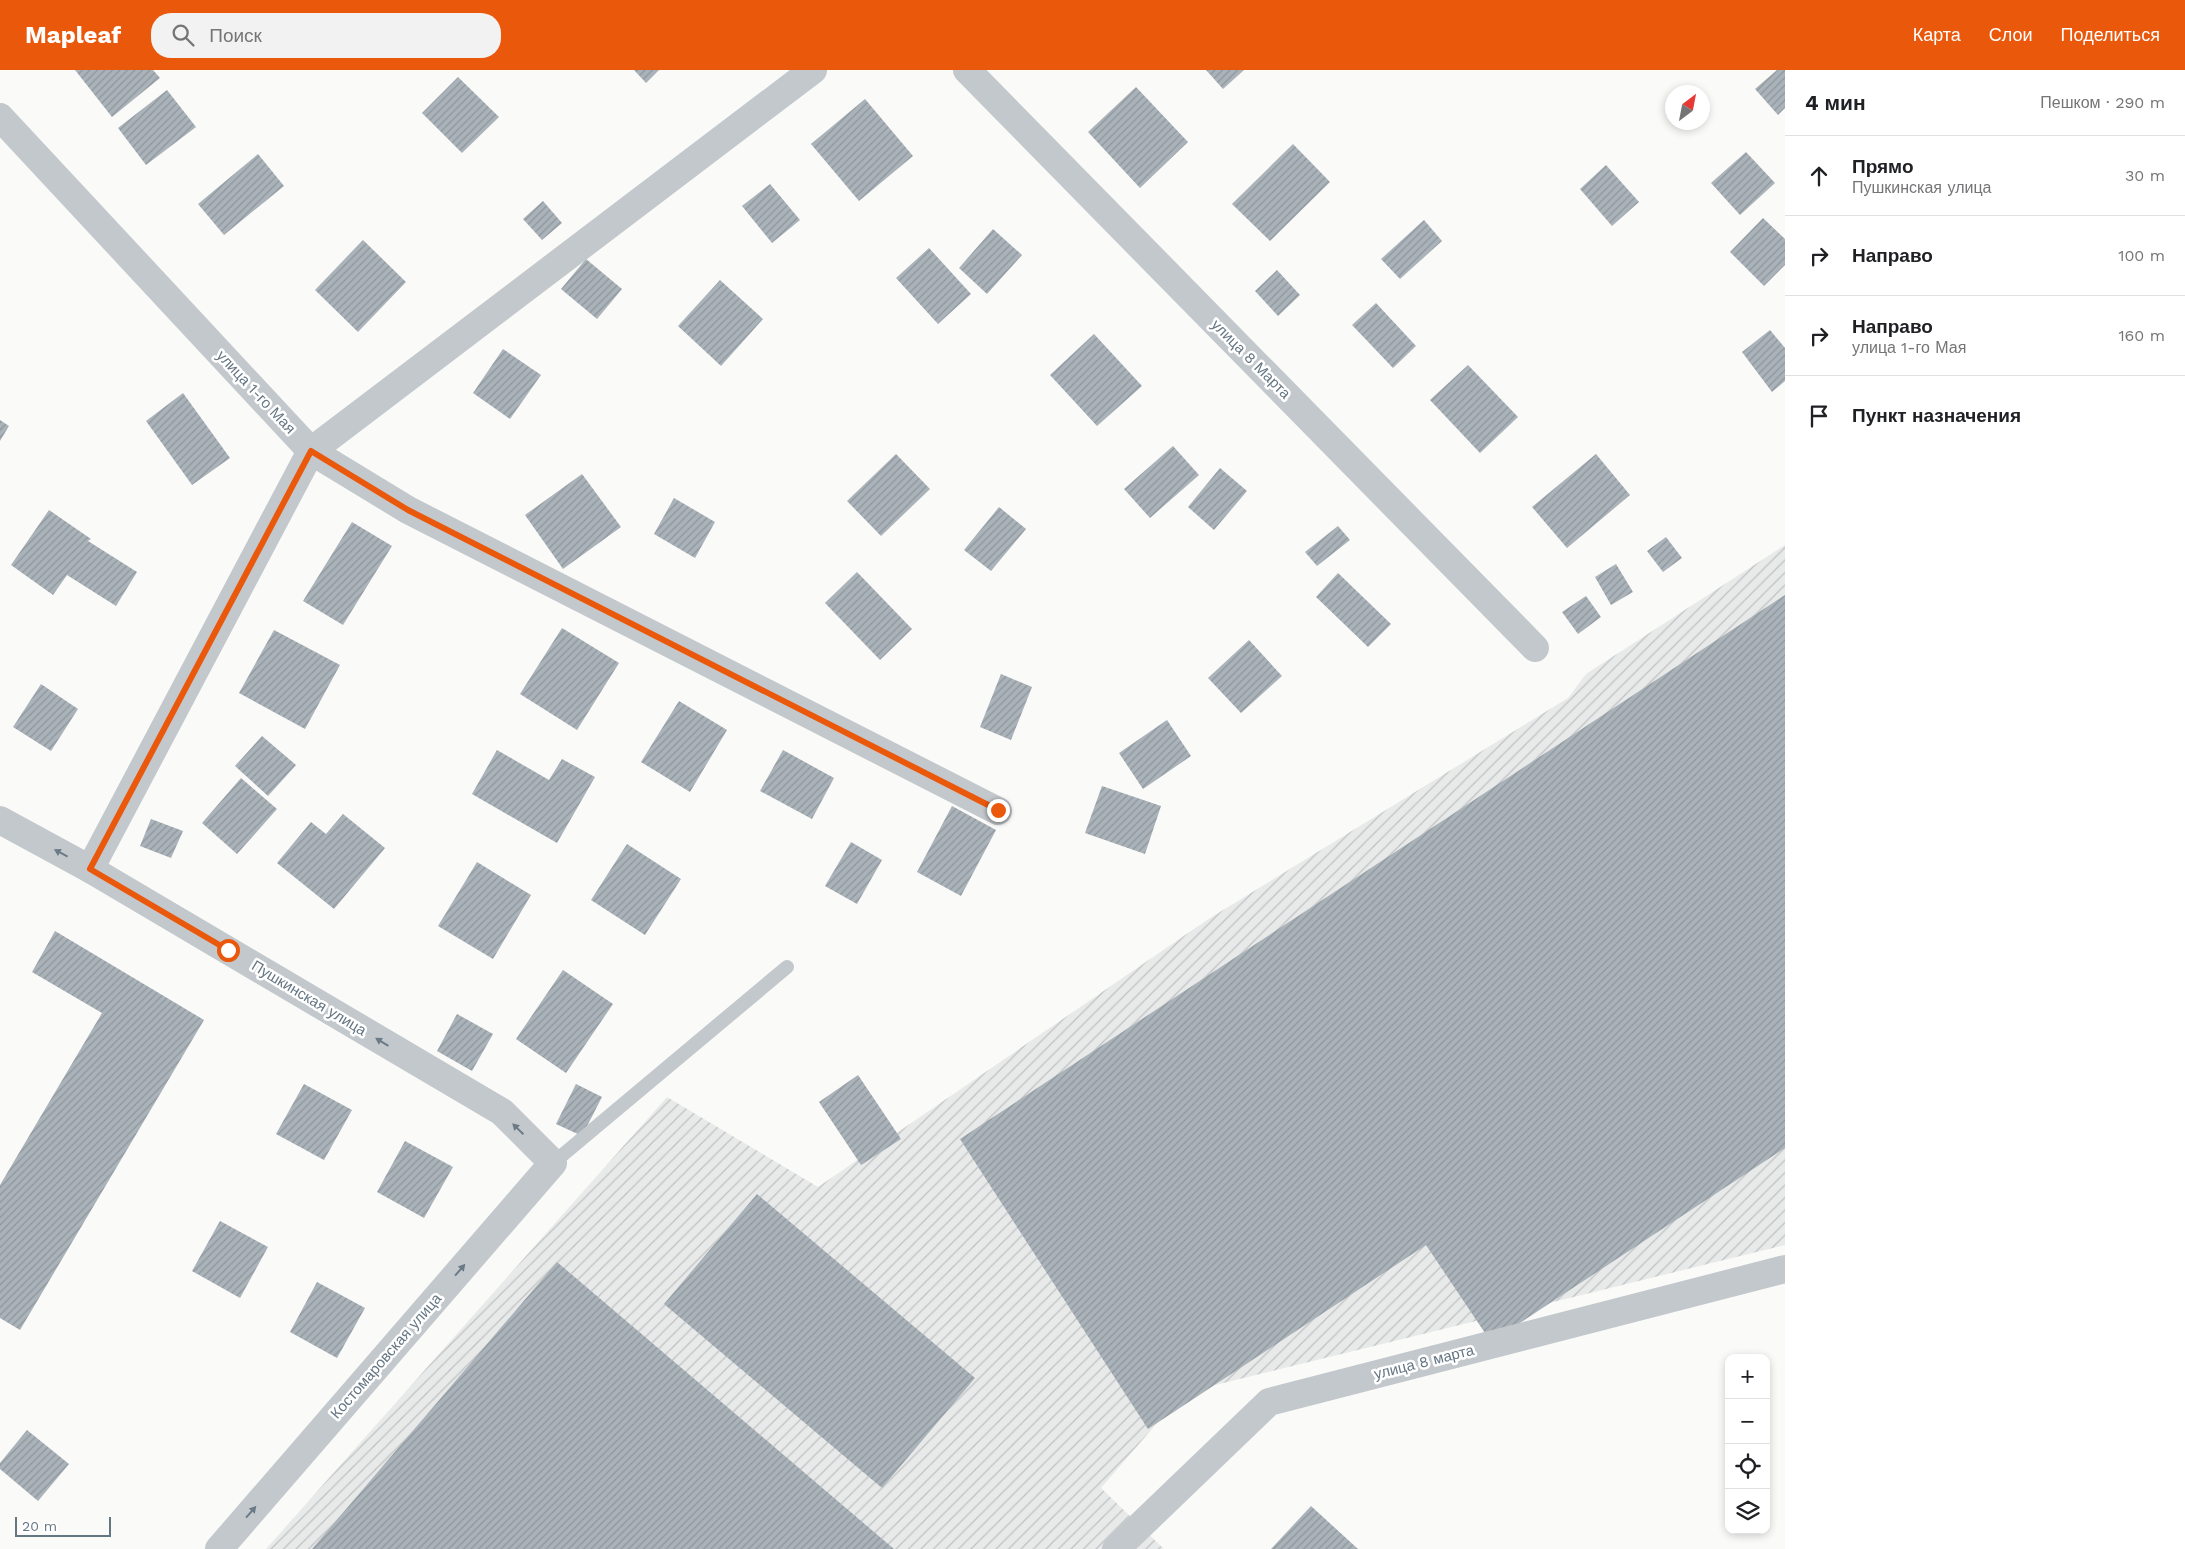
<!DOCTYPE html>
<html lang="ru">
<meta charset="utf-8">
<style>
body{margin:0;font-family:"Work Sans",sans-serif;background:#f2f2f2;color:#202124}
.controls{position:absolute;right:15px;bottom:15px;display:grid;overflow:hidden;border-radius:10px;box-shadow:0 2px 8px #0003}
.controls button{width:45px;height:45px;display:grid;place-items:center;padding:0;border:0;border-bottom:1px solid #e0e0e0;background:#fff;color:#202124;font:25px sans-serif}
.compass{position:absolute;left:1665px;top:15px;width:45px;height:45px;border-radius:50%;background:#fff;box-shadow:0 2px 8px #0003;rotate:32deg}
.scale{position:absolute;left:15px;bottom:12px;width:96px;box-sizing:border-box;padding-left:5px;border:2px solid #657683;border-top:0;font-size:14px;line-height:18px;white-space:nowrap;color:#657683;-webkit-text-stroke:4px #fff;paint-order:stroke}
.stop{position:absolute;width:15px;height:15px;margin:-11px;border:4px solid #ea580c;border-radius:50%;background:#fff}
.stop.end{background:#ea580c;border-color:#fff;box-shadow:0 1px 5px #0008}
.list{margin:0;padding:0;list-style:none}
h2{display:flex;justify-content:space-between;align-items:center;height:65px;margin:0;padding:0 20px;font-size:21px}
h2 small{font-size:16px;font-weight:400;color:#757577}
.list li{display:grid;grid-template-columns:32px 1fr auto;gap:15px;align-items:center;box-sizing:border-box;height:80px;padding:0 20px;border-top:1px solid #e0e0e0}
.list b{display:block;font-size:19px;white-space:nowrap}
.list p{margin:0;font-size:16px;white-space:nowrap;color:#757577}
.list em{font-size:16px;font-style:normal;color:#757577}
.icon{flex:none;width:28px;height:28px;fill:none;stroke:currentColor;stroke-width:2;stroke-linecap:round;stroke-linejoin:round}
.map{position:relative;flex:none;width:1785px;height:1479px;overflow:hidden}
header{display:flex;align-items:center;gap:30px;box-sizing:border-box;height:70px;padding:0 25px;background:#ea580c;color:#fff}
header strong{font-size:24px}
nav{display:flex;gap:28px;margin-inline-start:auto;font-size:18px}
.search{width:350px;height:45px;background:#f2f2f2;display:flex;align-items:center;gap:12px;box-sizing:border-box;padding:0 18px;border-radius:20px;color:#757577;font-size:19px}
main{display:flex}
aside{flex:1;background:#fff}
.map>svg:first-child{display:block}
</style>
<header>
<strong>Mapleaf</strong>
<div class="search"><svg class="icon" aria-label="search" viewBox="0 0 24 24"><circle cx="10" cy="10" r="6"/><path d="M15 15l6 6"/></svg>Поиск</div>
<nav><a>Карта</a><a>Слои</a><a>Поделиться</a></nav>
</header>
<main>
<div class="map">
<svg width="1785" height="1479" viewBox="0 0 1785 1479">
<defs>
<pattern id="industrial-furrows" width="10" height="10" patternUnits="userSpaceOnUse" patternTransform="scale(1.25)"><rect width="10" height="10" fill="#e8e9e9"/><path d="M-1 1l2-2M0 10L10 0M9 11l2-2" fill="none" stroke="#c0c1c2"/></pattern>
<pattern id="building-hatch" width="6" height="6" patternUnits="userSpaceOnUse" patternTransform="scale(1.25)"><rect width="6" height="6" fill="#aab3b9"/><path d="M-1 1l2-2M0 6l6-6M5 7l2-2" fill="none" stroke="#8e969c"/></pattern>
</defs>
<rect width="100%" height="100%" fill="#fafaf8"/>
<!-- industrial -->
<polygon fill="url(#industrial-furrows)" points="1785,475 1785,1175 1183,1323 1101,1418 1164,1479 266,1479 667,1027 818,1117 1207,850 1568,628 1586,604"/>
<!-- building -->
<g fill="url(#building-hatch)">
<polygon points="75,0 153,0 160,8 112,47"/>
<polygon points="634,0 659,0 646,13"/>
<polygon points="1206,0 1244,0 1223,19"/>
<polygon points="1777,0 1785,0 1785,38 1778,45 1755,19"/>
<polygon points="458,7 499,47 462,83 422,43"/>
<polygon points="1136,17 1188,72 1140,118 1088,62"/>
<polygon points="167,20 196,57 146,95 118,58"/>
<polygon points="865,29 913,86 859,131 811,74"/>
<polygon points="1293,74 1330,112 1270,171 1232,134"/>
<polygon points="1746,82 1775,113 1740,145 1711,113"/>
<polygon points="258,84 284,116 224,165 198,134"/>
<polygon points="1606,95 1639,132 1612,156 1580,119"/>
<polygon points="770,114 800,150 772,173 742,136"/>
<polygon points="543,131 562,153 542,170 523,149"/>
<polygon points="1763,148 1785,169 1785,195 1764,216 1730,182"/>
<polygon points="1424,150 1442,171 1400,209 1381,189"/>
<polygon points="993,159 1022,185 987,224 959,198"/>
<polygon points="363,170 406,212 358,262 315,220"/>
<polygon points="929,178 971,224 938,254 896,208"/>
<polygon points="586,189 622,219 597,249 561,219"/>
<polygon points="1277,200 1300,225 1278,246 1255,221"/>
<polygon points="720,210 763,249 721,296 678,256"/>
<polygon points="1376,233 1416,276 1393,298 1352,255"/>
<polygon points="1770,260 1785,278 1785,311 1772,322 1742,282"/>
<polygon points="1094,264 1142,316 1097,356 1050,305"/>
<polygon points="503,279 541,305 510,349 473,323"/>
<polygon points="1468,295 1518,347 1480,383 1430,330"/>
<polygon points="183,323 230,388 192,415 146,351"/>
<polygon points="0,350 9,356 0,371"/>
<polygon points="1173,376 1199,405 1150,448 1124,419"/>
<polygon points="896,384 930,419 881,466 847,431"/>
<polygon points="1596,384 1630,425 1567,478 1532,437"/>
<polygon points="1220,398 1247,421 1214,460 1188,437"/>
<polygon points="582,404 621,457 563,499 525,445"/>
<polygon points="674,428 715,452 695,488 654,464"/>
<polygon points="999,437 1026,459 991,501 964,480"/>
<polygon points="49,440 91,469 88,471 137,502 116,536 67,505 53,525 11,495"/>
<polygon points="352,452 392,476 343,555 303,531"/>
<polygon points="1338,456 1350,470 1317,496 1305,482"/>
<polygon points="1666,467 1682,488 1663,502 1647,481"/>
<polygon points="1616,494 1633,522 1611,535 1595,507"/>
<polygon points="857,502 912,559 880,590 825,533"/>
<polygon points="1338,503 1391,554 1368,577 1316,527"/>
<polygon points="1785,525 1785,1078 1491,1272 1426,1175 1148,1359 960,1069"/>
<polygon points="1586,526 1601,547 1578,564 1562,542"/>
<polygon points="562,558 619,593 577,660 520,624"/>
<polygon points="274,560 340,595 305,659 239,623"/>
<polygon points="1249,570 1282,606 1241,643 1208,608"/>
<polygon points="1001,604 1032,617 1011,670 980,657"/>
<polygon points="41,614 78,639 51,681 13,657"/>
<polygon points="679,631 727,660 690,722 641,692"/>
<polygon points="1167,650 1191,686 1143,719 1119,683"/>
<polygon points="262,666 296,695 268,726 235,696"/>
<polygon points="497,680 549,710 562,689 595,707 557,773 472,724"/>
<polygon points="783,680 834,708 812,749 760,721"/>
<polygon points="241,708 277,739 237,784 202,753"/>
<polygon points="1102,716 1161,736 1145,784 1085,763"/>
<polygon points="952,736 996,760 961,826 917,802"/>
<polygon points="343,744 385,778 334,839 277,793 311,752 326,764"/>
<polygon points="151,749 183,761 171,788 140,776"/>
<polygon points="851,772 882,790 857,834 825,816"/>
<polygon points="627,774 681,809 645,865 591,830"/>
<polygon points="477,792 531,825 493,889 438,856"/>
<polygon points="55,861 204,950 20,1260 0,1248 0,1115 102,943 32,902"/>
<polygon points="563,900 613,934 566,1003 516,969"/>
<polygon points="457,944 493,964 472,1001 437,981"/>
<polygon points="858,1005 901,1069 861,1095 819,1032"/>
<polygon points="304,1014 352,1040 324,1090 276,1064"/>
<polygon points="576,1014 602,1027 582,1066 556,1054"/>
<polygon points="405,1071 453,1097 424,1148 377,1122"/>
<polygon points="757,1124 975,1308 882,1418 664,1234"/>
<polygon points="220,1151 268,1177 240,1228 192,1201"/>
<polygon points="557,1192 894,1479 312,1479"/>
<polygon points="317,1212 365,1238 337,1288 290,1262"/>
<polygon points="27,1360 69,1394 38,1431 0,1399 0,1393"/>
<polygon points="1311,1436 1358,1479 1271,1479"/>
</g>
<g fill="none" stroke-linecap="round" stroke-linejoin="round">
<!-- service -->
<polyline stroke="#c3c8cc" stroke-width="14" points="553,1093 787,897"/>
<!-- minor -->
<g stroke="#c3c8cc" stroke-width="28">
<polyline points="967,0 1535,578"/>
<polyline points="0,47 311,381 408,440 998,741"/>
<polyline points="90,799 311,381 813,0"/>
<polyline points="1116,1479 1269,1332 1785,1199"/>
</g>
<!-- tertiary -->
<polyline stroke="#c3c8cc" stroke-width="28" points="0,750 90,799 502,1042 553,1093 219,1479"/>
</g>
<!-- one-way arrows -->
<defs><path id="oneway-solid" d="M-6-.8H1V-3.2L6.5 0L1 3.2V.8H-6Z" transform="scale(1.25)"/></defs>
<g fill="#6a7a87">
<use href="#oneway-solid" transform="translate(61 783) rotate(-152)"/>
<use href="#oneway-solid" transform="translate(382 972) rotate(-149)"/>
<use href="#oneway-solid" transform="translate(518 1059) rotate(-136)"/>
<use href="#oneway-solid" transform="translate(460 1200) rotate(-49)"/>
<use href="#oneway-solid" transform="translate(251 1442) rotate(-49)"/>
</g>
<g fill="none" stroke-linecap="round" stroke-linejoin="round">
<!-- route -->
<polyline stroke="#ea580c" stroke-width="6" points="228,880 90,799 311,381 408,440 998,740"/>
</g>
<g text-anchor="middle" stroke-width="5" stroke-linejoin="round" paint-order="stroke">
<!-- street labels -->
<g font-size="15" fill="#657683" stroke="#fff">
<text transform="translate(1251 289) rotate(45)" y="5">улица 8 Марта</text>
<text transform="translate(256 322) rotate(47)" y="5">улица 1-го Мая</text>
<text transform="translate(309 928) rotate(31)" y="5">Пушкинская улица</text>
<text transform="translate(386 1286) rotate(-49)" y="5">Костомаровская улица</text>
<text transform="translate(1424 1292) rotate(-14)" y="5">улица 8 марта</text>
</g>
</g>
</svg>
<div class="controls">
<button>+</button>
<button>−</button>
<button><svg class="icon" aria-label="locate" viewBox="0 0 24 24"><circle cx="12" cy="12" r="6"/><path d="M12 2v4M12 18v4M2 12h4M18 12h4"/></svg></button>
<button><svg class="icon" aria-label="layers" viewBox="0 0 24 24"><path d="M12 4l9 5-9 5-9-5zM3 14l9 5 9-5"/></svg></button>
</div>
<svg class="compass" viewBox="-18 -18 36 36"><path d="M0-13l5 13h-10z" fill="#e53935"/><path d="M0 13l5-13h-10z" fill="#757577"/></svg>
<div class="scale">20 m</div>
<div class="stop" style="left:228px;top:880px"></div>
<div class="stop end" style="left:998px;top:740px"></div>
</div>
<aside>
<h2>4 мин<small>Пешком · 290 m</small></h2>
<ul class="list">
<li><svg class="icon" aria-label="ahead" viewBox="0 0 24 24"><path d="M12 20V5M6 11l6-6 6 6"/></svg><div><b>Прямо</b><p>Пушкинская улица</p></div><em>30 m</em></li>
<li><svg class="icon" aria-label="right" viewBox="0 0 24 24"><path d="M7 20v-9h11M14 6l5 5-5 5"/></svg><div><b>Направо</b></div><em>100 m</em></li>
<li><svg class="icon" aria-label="right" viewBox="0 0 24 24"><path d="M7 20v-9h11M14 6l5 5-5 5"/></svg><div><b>Направо</b><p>улица 1-го Мая</p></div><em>160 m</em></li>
<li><svg class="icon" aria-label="arrive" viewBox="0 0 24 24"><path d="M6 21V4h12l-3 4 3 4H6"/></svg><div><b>Пункт назначения</b></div></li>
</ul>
</aside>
</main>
